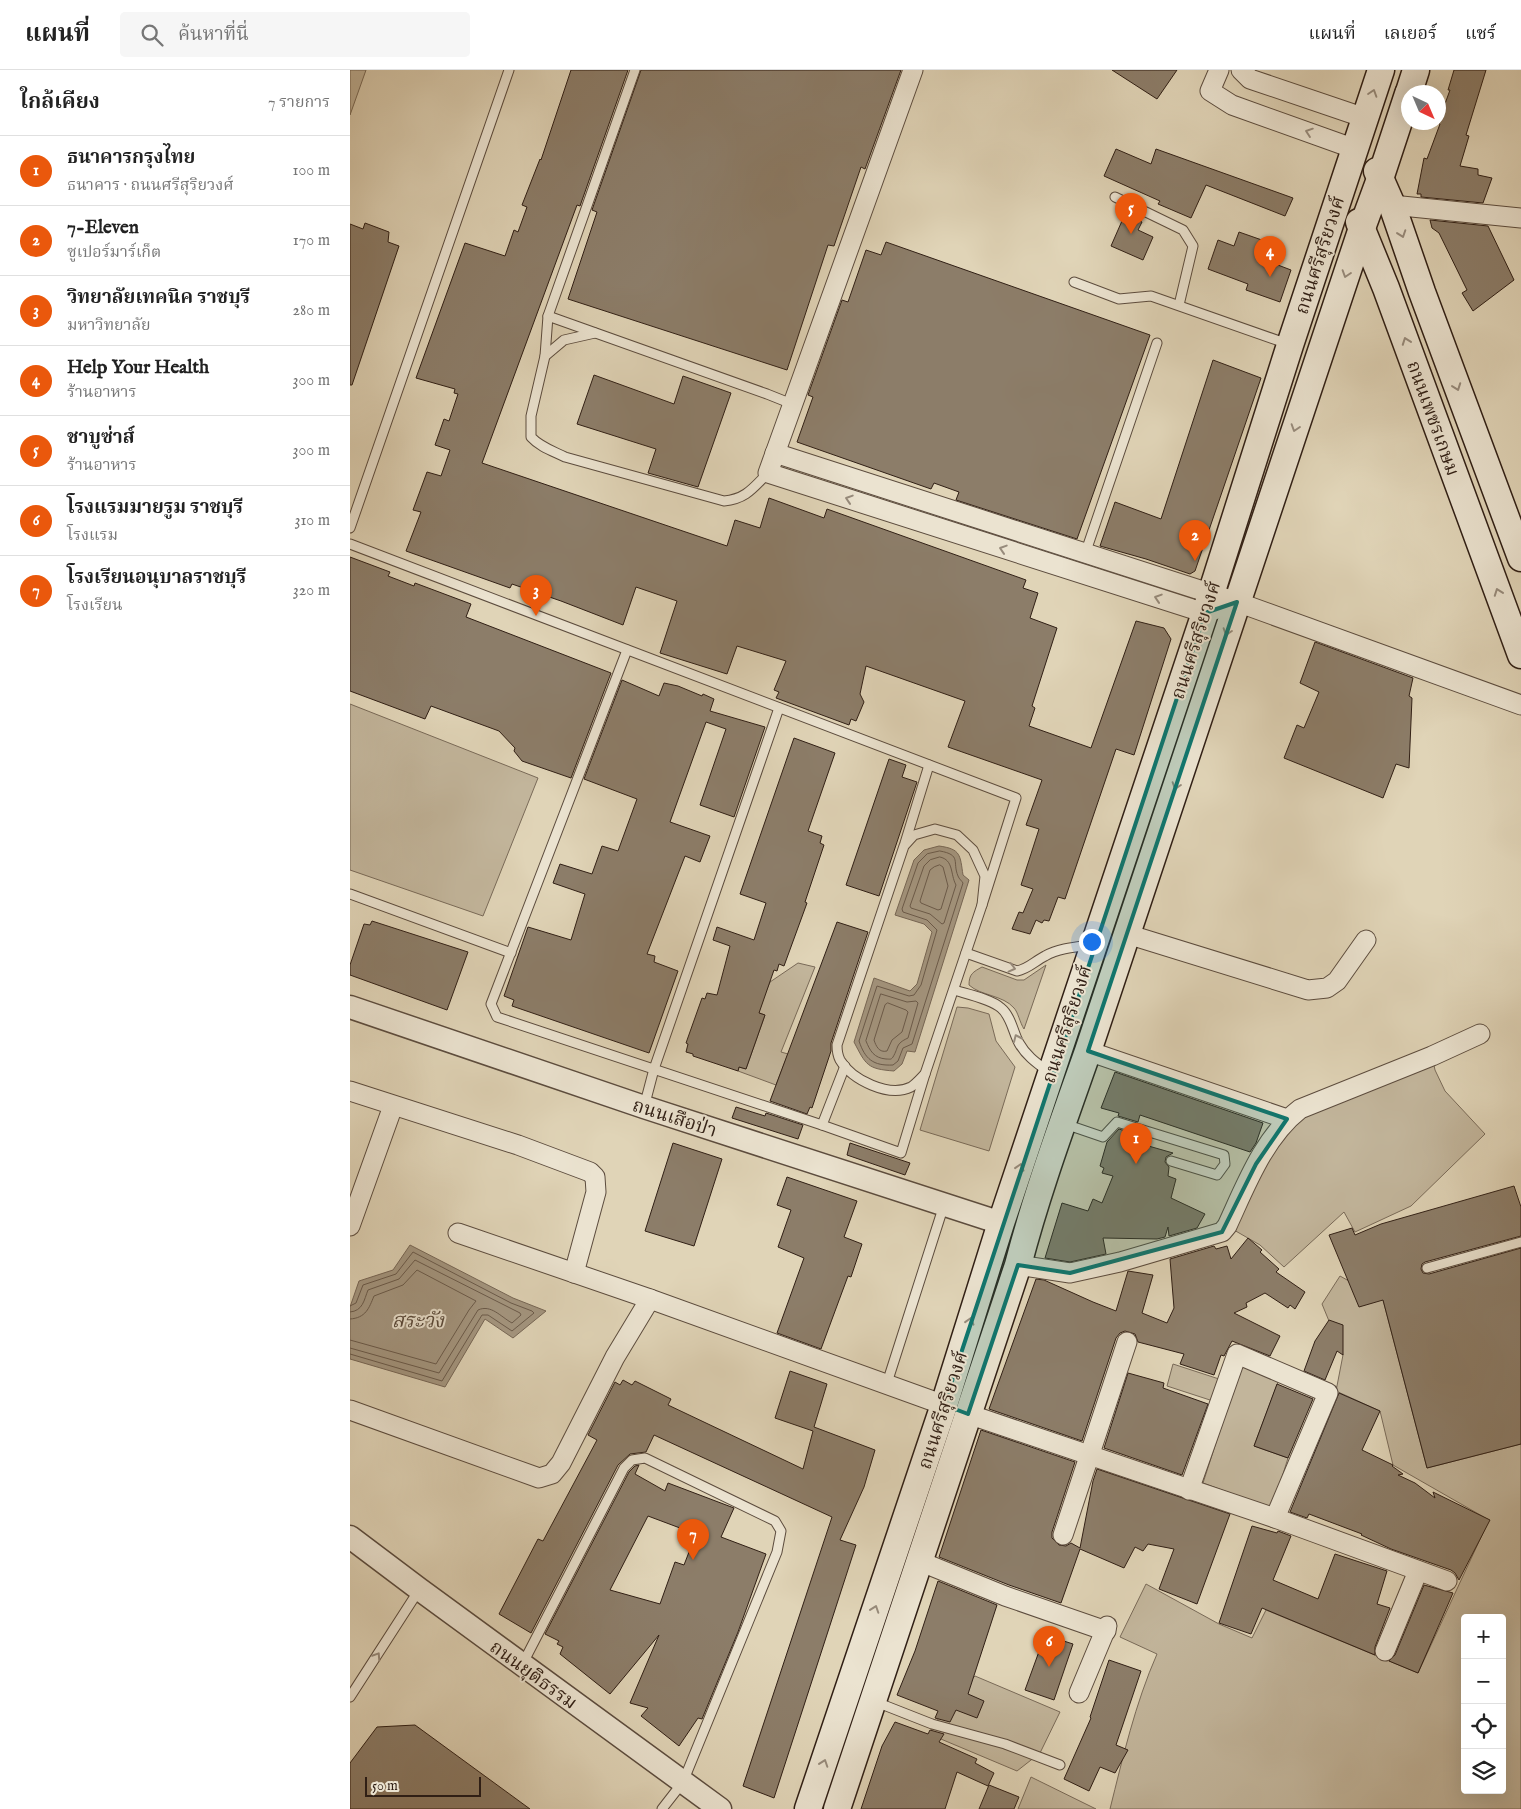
<!DOCTYPE html>
<html lang="th">
<meta charset="utf-8">
<style>
body{margin:0;font-family:"IM FELL English","Noto Serif Thai",serif;background:#f6f6f6;color:#222}
.controls{position:absolute;right:15px;bottom:15px;display:grid;overflow:hidden;border-radius:5px;box-shadow:0 5px 20px #0002}
.controls button{width:45px;height:45px;display:grid;place-items:center;padding:0;border:0;border-bottom:1px solid #e0e0e0;background:#fff;color:#222;font:25px sans-serif}
.compass{position:absolute;left:1051px;top:15px;width:45px;height:45px;border-radius:50%;background:#fff;box-shadow:0 5px 20px #0002;rotate:136deg}
.scale{position:absolute;left:15px;bottom:12px;width:116px;box-sizing:border-box;padding-left:5px;border:2px solid #301f15;border-top:0;font-size:14px;line-height:18px;white-space:nowrap;color:#301f15;-webkit-text-stroke:4px #ebe3d0;paint-order:stroke}
.you{position:absolute;left:741px;top:871px;width:18px;height:18px;margin:-12px;border:4px solid #fff;border-radius:50%;background:#1a73e8;box-shadow:0 0 0 8px #1a73e833}
.badge{display:grid;place-items:center;width:32px;height:32px;border-radius:50%;background:#ea580c;color:#fff;font-size:16px;font-weight:700}
.pin{position:absolute;translate:-50% -41px;filter:drop-shadow(0 1px 2px #0008)}
.pin::after{content:'';position:absolute;top:26px;width:18px;height:15px;background:inherit;clip-path:polygon(0 0,100% 0,50% 100%)}
.list{margin:0;padding:0;list-style:none}
h2{display:flex;justify-content:space-between;align-items:center;height:65px;margin:0;padding:0 20px;font-size:21px}
h2 small{font-size:16px;font-weight:400;color:#767676}
.list li{display:grid;grid-template-columns:32px 1fr auto;gap:15px;align-items:center;box-sizing:border-box;height:70px;padding:0 20px;border-top:1px solid #e0e0e0}
.list b{display:block;font-size:19px;white-space:nowrap}
.list p{margin:0;font-size:16px;white-space:nowrap;color:#767676}
.list em{font-size:16px;font-style:normal;color:#767676}
.icon{flex:none;width:28px;height:28px;fill:none;stroke:currentColor;stroke-width:2;stroke-linecap:round;stroke-linejoin:round}
.map{position:relative;flex:none;width:1171px;height:1739px;overflow:hidden}
header{display:flex;align-items:center;gap:30px;box-sizing:border-box;height:70px;padding:0 25px;background:#fff;border-bottom:1px solid #e0e0e0}
header strong{font-size:24px}
nav{display:flex;gap:28px;margin-inline-start:auto;font-size:18px}
.search{width:350px;height:45px;background:#f6f6f6;display:flex;align-items:center;gap:12px;box-sizing:border-box;padding:0 18px;border-radius:5px;color:#767676;font-size:19px}
main{display:flex}
aside{flex:1;background:#fff}
.map>svg:first-child{display:block}
</style>
<header>
<strong>แผนที่</strong>
<div class="search"><svg class="icon" aria-label="search" viewBox="0 0 24 24"><circle cx="10" cy="10" r="6"/><path d="M15 15l6 6"/></svg>ค้นหาที่นี่</div>
<nav><a>แผนที่</a><a>เลเยอร์</a><a>แชร์</a></nav>
</header>
<main>
<aside>
<h2>ใกล้เคียง<small>7 รายการ</small></h2>
<ul class="list">
<li><span class="badge">1</span><div><b>ธนาคารกรุงไทย</b><p>ธนาคาร · ถนนศรีสุริยวงศ์</p></div><em>100 m</em></li>
<li><span class="badge">2</span><div><b>7-Eleven</b><p>ซูเปอร์มาร์เก็ต</p></div><em>170 m</em></li>
<li><span class="badge">3</span><div><b>วิทยาลัยเทคนิค ราชบุรี</b><p>มหาวิทยาลัย</p></div><em>280 m</em></li>
<li><span class="badge">4</span><div><b>Help Your Health</b><p>ร้านอาหาร</p></div><em>300 m</em></li>
<li><span class="badge">5</span><div><b>ชาบูซ่าส์</b><p>ร้านอาหาร</p></div><em>300 m</em></li>
<li><span class="badge">6</span><div><b>โรงแรมมายรูม ราชบุรี</b><p>โรงแรม</p></div><em>310 m</em></li>
<li><span class="badge">7</span><div><b>โรงเรียนอนุบาลราชบุรี</b><p>โรงเรียน</p></div><em>320 m</em></li>
</ul>
</aside>
<div class="map">
<svg width="1171" height="1739" viewBox="0 0 1171 1739">
<rect width="100%" height="100%" fill="#e0d4b7"/>
<filter id="stains"><feTurbulence type="fractalNoise" baseFrequency=".004" numOctaves="4"/><feColorMatrix values="0 0 0 0 .2 0 0 0 0 .09 0 0 0 0 .02 0 0 0 .5 -.17"/></filter>
<radialGradient id="worn" r=".72"><stop offset=".6" stop-color="#630" stop-opacity="0"/><stop offset="1" stop-color="#630" stop-opacity=".3"/></radialGradient>
<!-- green -->
<g fill="#c2b59b" stroke="#796a58" fill-rule="evenodd">
<polygon points="0,0 16,0 0,45"/>
<polygon points="0,634 188,708 133,846 0,800"/>
<polygon points="448,893 465,897 431,982 438,984 426,1015 388,1001 389,997 396,999 415,945 407,942 420,912"/>
<path d="M696,895L674,959C670,953 668,942 664,938C653,925 631,926 619,915C619,904 623,902 632,897L667,910H674Z"/>
<polygon points="607,937 618,938 639,944 646,971 665,997 639,1081 570,1060"/>
<polygon points="1082,986 1085,1000 1095,1021 1135,1064 1061,1136 1005,1162 994,1142 934,1197 910,1175 877,1156 937,1049"/>
<path d="M990,1206L1033,1230L1077,1398L1171,1374V1739H760C773,1687 785,1634 807,1584L770,1567L796,1514L869,1554L902,1568L916,1540L1068,1603L1139,1450L1043,1395L1030,1341L986,1321L993,1285L972,1234ZM1115,1548H1152V1720H1115Z"/>
<polygon points="892,1292 930,1307 904,1376 938,1388 924,1433 918,1437 853,1413"/>
<polygon points="823,1294 869,1309 863,1331 817,1316"/>
<polygon points="625,1606 710,1642 690,1683 667,1701 579,1664 596,1636"/>
<polygon points="681,1707 746,1739 668,1739"/>
</g>
<!-- water -->
<g fill="#a49680" stroke="#766655">
<path d="M589,776C611,779 610,785 613,805L619,810L565,982L557,981L552,994L544,1001C517,999 516,995 504,972L524,908L560,921L567,914L582,862L574,854L545,845L564,790L574,780Z"/>
<polygon points="60,1175 163,1228 196,1241 163,1268 135,1249 95,1317 0,1289 0,1237 9,1211 43,1200"/>
</g>
<g fill="none" stroke-linecap="round" stroke-linejoin="round">
<!-- shore -->
<g stroke="#6a5a4a" stroke-width="1">
<path d="M590,781C612,785 602,792 608,806C609,809 612,811 613,813L562,974L553,978L548,991L543,995C523,996 515,989 509,971L527,916L559,926L564,925L571,915L587,860L577,850L553,842L552,839L568,793L577,784Z"/>
<path d="M590,787C604,790 600,804 606,815L594,853L592,854L580,844L561,838L560,836L574,796L580,790Z"/>
<polygon points="590,795 593,797 598,816 591,839 588,840 571,833 570,831 580,800 584,797"/>
<path d="M531,924L557,932L566,931L568,933L558,968C545,974 549,977 543,987C541,990 540,989 536,989C524,988 520,981 516,971Z"/>
<path d="M538,933L556,940L558,942L552,962L542,970L537,981C529,983 526,976 524,970L535,935Z"/>
<polyline points="0,1236 6,1233 13,1215 46,1204 63,1182 161,1233 182,1241 184,1243 162,1261 138,1245 132,1245 92,1311 0,1284"/>
<path d="M0,1242C13,1241 14,1230 18,1220L49,1209L65,1190L170,1243L171,1245L162,1253C151,1247 141,1234 128,1240L89,1303L0,1278"/>
<path d="M0,1249C16,1248 19,1238 24,1226L53,1215L67,1200L126,1231L119,1240L86,1294L0,1270"/>
</g>
</g>
<!-- building -->
<g fill="#8c7d69" stroke="#301f15" fill-rule="evenodd">
<polygon points="221,0 278,0 230,136 227,135 132,393 377,476 385,450 410,458 419,428 474,448 477,439 676,510 673,518 688,523 680,548 707,558 682,636 685,638 679,656 741,678 786,551 814,558 821,569 784,685 766,679 715,829 708,827 699,851 694,850 692,853 686,850 680,864 662,859 669,842 673,843 683,819 671,815 689,759 676,755 692,710 598,677 615,631 516,596 510,624 514,632 506,651 501,649 499,655 426,628 429,622 424,620 436,591 387,576 377,604 310,583 327,531 286,517 273,555 211,531 162,514 160,518 56,481 71,442 63,440 77,402 91,406 100,380 85,375 94,349 99,351 108,324 104,323 105,319 66,308 115,173 155,186 164,160 168,162 177,137 172,135 190,89 191,90"/>
<polygon points="291,0 551,0 515,99 511,97 484,176 478,175 437,300 218,229 247,142 242,140"/>
<polygon points="762,0 827,0 807,29"/>
<polygon points="1104,0 1136,0 1116,65 1119,66 1110,96 1128,99 1128,105 1142,108 1133,133 1071,127 1071,124 1067,124 1074,88 1077,89 1090,54 1088,53 1100,20 1098,20"/>
<polygon points="766,79 801,94 806,79 943,128 935,146 856,115 841,148 808,134 810,131 754,106"/>
<polygon points="775,144 792,152 788,160 803,167 793,190 761,176"/>
<polygon points="1080,150 1138,156 1164,210 1123,241 1112,223 1117,220 1089,163 1082,158"/>
<polygon points="15,153 39,162 38,172 49,176 2,315 0,315 0,154 13,159"/>
<polygon points="889,162 926,175 920,192 941,200 930,232 896,220 898,214 858,199 868,170 884,176"/>
<polygon points="536,172 800,265 727,469 606,430 609,422 584,413 581,419 447,372 463,327 458,325 492,230 498,232 516,180 531,185"/>
<polygon points="863,290 911,308 845,501 840,504 796,489 750,476 765,432 811,449"/>
<polygon points="244,305 324,334 333,306 381,323 348,417 298,403 306,379 227,354"/>
<polygon points="0,487 40,502 38,506 64,516 65,513 121,534 116,547 261,603 221,708 172,691 164,681 165,678 149,661 81,636 75,649 0,621"/>
<polygon points="965,572 1063,608 1059,626 1062,628 1059,698 1046,694 1033,728 934,688 947,655 954,658 969,622 950,613"/>
<polygon points="272,610 309,626 314,613 328,616 352,626 353,624 364,629 360,641 415,657 384,747 350,735 376,659 356,652 320,752 360,766 350,792 335,786 297,884 305,886 304,892 328,901 299,983 162,936 164,930 154,926 178,857 221,870 235,824 203,813 210,794 242,804 252,776 268,781 287,729 234,709"/>
<polygon points="444,668 485,683 458,761 472,766 470,773 474,775 455,832 457,833 434,896 429,894 427,901 424,900 409,943 415,945 396,999 389,997 388,1001 343,986 343,984 336,982 338,974 336,973 352,928 355,929 357,923 367,925 380,876 363,870 367,857 404,870 416,833 390,824"/>
<polygon points="539,689 556,695 552,707 567,712 529,826 496,815"/>
<polygon points="22,851 118,882 97,940 0,905 0,895 14,854 20,855"/>
<polygon points="487,852 518,862 481,973 481,981 462,1038 460,1037 457,1044 420,1031"/>
<polygon points="765,1002 913,1053 906,1073 900,1082 790,1045 788,1052 768,1046 769,1043 751,1038"/>
<polygon points="386,1037 415,1046 416,1043 453,1055 448,1069 382,1048"/>
<polygon points="769,1059 784,1064 781,1071 823,1083 816,1087 815,1092 819,1097 818,1106 826,1109 821,1128 855,1144 847,1158 819,1166 818,1157 815,1167 807,1169 753,1168 756,1184 720,1192 695,1188 712,1133 738,1141 743,1129 752,1133 763,1106 752,1103 754,1098 750,1096 757,1072"/>
<polygon points="323,1073 372,1089 344,1176 295,1161"/>
<polygon points="500,1073 560,1093 555,1105 497,1085"/>
<polygon points="437,1107 507,1131 494,1167 512,1174 501,1207 498,1206 471,1279 427,1263 454,1188 428,1177 441,1140 427,1135"/>
<polygon points="1164,1116 1171,1137 1171,1166 1075,1192 1072,1194 1071,1199 1073,1203 1079,1204 1171,1178 1171,1374 1077,1398 1033,1230 1009,1237 979,1165 1002,1158 1005,1165 1031,1154"/>
<polygon points="898,1168 912,1180 910,1182 929,1199 926,1202 955,1222 945,1239 940,1235 938,1238 915,1223 896,1233 897,1237 884,1243 930,1266 920,1286 882,1271 874,1286 871,1285 864,1305 830,1294 834,1284 788,1272 785,1264 775,1261 770,1263 766,1268 732,1371 639,1339 686,1209 694,1210 743,1232 766,1241 778,1201 803,1205 792,1243 817,1253 824,1238 820,1189 864,1176 866,1179 877,1176 881,1189"/>
<polygon points="979,1250 993,1255 993,1285 987,1281 975,1310 954,1301 965,1271"/>
<polygon points="440,1301 477,1314 464,1357 525,1380 514,1417 490,1470 506,1475 424,1728 393,1716 482,1447 304,1365 296,1382 280,1384 268,1395 181,1563 149,1544 188,1469 193,1471 247,1370 238,1365 265,1312 270,1315 273,1310 282,1315 285,1311 321,1329 318,1335 453,1399 463,1361 425,1348"/>
<polygon points="778,1303 814,1313 813,1318 858,1334 832,1405 754,1378"/>
<polygon points="927,1314 963,1329 938,1388 904,1376"/>
<polygon points="989,1323 1030,1341 1012,1380 1043,1395 1042,1396 1053,1404 1048,1405 1065,1413 1085,1428 1083,1422 1140,1450 1109,1510 1105,1503 1101,1500 1041,1479 1011,1465 1012,1464 959,1444 957,1448 940,1442"/>
<polygon points="631,1360 725,1392 702,1462 702,1468 709,1475 716,1476 721,1473 730,1478 743,1411 747,1399 880,1444 847,1534 809,1519 824,1479 798,1474 793,1481 785,1477 774,1498 730,1479 711,1533 659,1515 589,1487"/>
<path d="M289,1395L285,1404L315,1421L318,1413L384,1438L371,1467L416,1484L388,1562L352,1649L348,1648L329,1676L291,1646L298,1638L280,1633L309,1565L260,1624L210,1584L213,1577L207,1574L209,1571L195,1564L279,1402L285,1396ZM298,1446L346,1464L334,1495L325,1492L310,1534L260,1520Z"/>
<polygon points="902,1456 927,1463 928,1461 941,1466 923,1510 968,1529 985,1484 1037,1501 1027,1534 1040,1538 1025,1577 1025,1585 912,1538 901,1564 869,1553"/>
<polygon points="588,1511 647,1535 618,1624 634,1631 627,1648 606,1640 600,1652 585,1648 588,1641 547,1625 565,1581"/>
<polygon points="1074,1515 1103,1523 1068,1603 1039,1591 1045,1585"/>
<polygon points="695,1565 723,1574 704,1630 675,1620"/>
<polygon points="759,1590 791,1601 766,1675 778,1680 765,1703 750,1697 739,1721 714,1709 741,1648 740,1647"/>
<polygon points="545,1652 578,1664 580,1660 594,1664 589,1672 627,1689 625,1693 644,1703 638,1716 607,1702 595,1739 511,1739 532,1676"/>
<polygon points="65,1655 180,1739 0,1739 0,1693 27,1657"/>
<polygon points="639,1715 669,1727 664,1739 629,1739"/>
</g>
<g fill="none" stroke-linecap="round" stroke-linejoin="round">
<defs>
<g id="service">
<polyline points="765,127 833,160 843,176 829,235"/>
<polyline points="724,212 769,229 801,226 938,274"/>
<polyline points="198,246 285,0"/>
<polyline points="195,286 214,270 245,263"/>
<path d="M418,403C403,418 396,429 374,431L215,387C203,381 190,377 181,367V346L195,286L198,246L417,324L442,334"/>
<polyline points="0,458 159,0"/>
<polyline points="0,474 666,728 632,835"/>
<polyline points="735,484 807,273"/>
<polyline points="277,580 141,934 147,947 472,1055 551,1083 575,1004"/>
<path d="M585,759L607,765L623,780L635,806L632,835L575,1004C571,1008 566,1014 561,1017C539,1028 502,1010 490,990C488,986 487,980 487,975L554,776L564,765Z"/>
<polyline points="555,773 579,695"/>
<polyline points="0,824 161,883"/>
<path d="M616,883L667,901C678,899 685,891 695,886C709,878 726,877 742,875"/>
<path d="M604,920C617,924 641,929 651,938C661,946 663,962 669,973C676,986 688,994 700,1003"/>
<polyline points="294,1037 304,999 429,638"/>
<polyline points="715,1054 753,1067 767,1052 874,1085 875,1094 867,1105 821,1091"/>
<polyline points="472,1055 495,996"/>
<polyline points="1077,1198 1171,1172"/>
<polyline points="537,1313 594,1135"/>
<polyline points="172,1595 274,1398 282,1390 295,1388 425,1451 431,1461 427,1482 333,1712 312,1739"/>
<polyline points="0,1627 69,1520"/>
<polyline points="526,1632 582,1654 655,1674 710,1695"/>
</g>
<g id="minor">
<polyline points="563,0 418,403 855,543 867,539"/>
<polyline points="869,0 860,21 882,35 1005,79"/>
<polyline points="891,0 900,9 1015,48"/>
<polyline points="1042,135 1171,148"/>
<polyline points="425,383 887,532 1171,635"/>
<polyline points="777,864 958,920 977,918 987,911 1016,870"/>
<polyline points="738,981 937,1049"/>
<polyline points="0,1021 168,1075 240,1102 245,1107 246,1122 224,1203"/>
<polyline points="0,1156 43,1036"/>
<polyline points="108,1163 300,1229 594,1335"/>
<path d="M668,1195L720,1203L770,1192L872,1162L877,1156C896,1115 914,1067 950,1039L1082,986L1130,964"/>
<polyline points="0,1340 189,1408 202,1404 211,1393 265,1287 300,1229"/>
<polyline points="618,1344 925,1448 1097,1511"/>
<polyline points="839,1420 887,1284 978,1323 925,1448"/>
<polyline points="713,1465 777,1272"/>
<polyline points="569,1491 655,1526 756,1561"/>
<polyline points="1035,1581 1068,1501"/>
<polyline points="729,1623 757,1556"/>
</g>
<g id="tertiary">
<polyline points="0,937 294,1037 651,1153"/>
<polyline points="0,1467 69,1519 370,1739"/>
</g>
<g id="secondary">
<polyline points="1059,22 1066,0"/>
<polyline points="1027,101 1042,135 1072,222 1171,488"/>
<polyline points="1009,152 1036,218 1171,585"/>
<polyline points="458,1739 594,1335 651,1153 855,543 940,275 1031,0"/>
<path d="M487,1739L668,1195C687,1122 713,1052 738,981L1012,158L1030,109L1058,24"/>
</g>
</defs>
<!-- service casing -->
<use href="#service" stroke="#5c4c3e" stroke-width="11"/>
<!-- minor casing -->
<use href="#minor" stroke="#5c4c3e" stroke-width="21"/>
<!-- tertiary casing -->
<use href="#tertiary" stroke="#5c4c3e" stroke-width="25"/>
<!-- secondary casing -->
<use href="#secondary" stroke="#301f15" stroke-width="29"/>
<!-- service -->
<use href="#service" stroke="#ebe3d0" stroke-width="9"/>
<!-- minor -->
<use href="#minor" stroke="#ebe3d0" stroke-width="19"/>
<!-- tertiary -->
<use href="#tertiary" stroke="#ebe3d0" stroke-width="22"/>
<!-- secondary -->
<use href="#secondary" stroke="#ebe3d0" stroke-width="26"/>
</g>
<!-- one-way arrows -->
<defs><path id="oneway-chevron" d="M-2-3.5L2.5 0L-2 3.5" fill="none" stroke-width="1.6" stroke-linecap="round" stroke-linejoin="round" transform="scale(1.25)"/></defs>
<g stroke="#978b7c">
<use href="#oneway-chevron" transform="translate(1023 23) rotate(-72)"/>
<use href="#oneway-chevron" transform="translate(959 62) rotate(-161)"/>
<use href="#oneway-chevron" transform="translate(1052 164) rotate(71)"/>
<use href="#oneway-chevron" transform="translate(996 204) rotate(108)"/>
<use href="#oneway-chevron" transform="translate(1056 271) rotate(-110)"/>
<use href="#oneway-chevron" transform="translate(1107 317) rotate(70)"/>
<use href="#oneway-chevron" transform="translate(945 358) rotate(108)"/>
<use href="#oneway-chevron" transform="translate(499 429) rotate(-162)"/>
<use href="#oneway-chevron" transform="translate(653 479) rotate(-162)"/>
<use href="#oneway-chevron" transform="translate(1148 522) rotate(-110)"/>
<use href="#oneway-chevron" transform="translate(808 528) rotate(-162)"/>
<use href="#oneway-chevron" transform="translate(877 562) rotate(108)"/>
<use href="#oneway-chevron" transform="translate(826 716) rotate(108)"/>
<use href="#oneway-chevron" transform="translate(662 898) rotate(14)"/>
<use href="#oneway-chevron" transform="translate(667 968) rotate(-114)"/>
<use href="#oneway-chevron" transform="translate(670 1097) rotate(-73)"/>
<use href="#oneway-chevron" transform="translate(620 1251) rotate(-73)"/>
<use href="#oneway-chevron" transform="translate(525 1539) rotate(-71)"/>
<use href="#oneway-chevron" transform="translate(27 1586) rotate(-57)"/>
<use href="#oneway-chevron" transform="translate(474 1693) rotate(-71)"/>
</g>
<!-- marked area -->
<path fill="#0f766e" fill-opacity="0.2" stroke="#0f766e" stroke-width="4" stroke-linejoin="round" d="M887,532L738,981L937,1049L906,1094L872,1162L720,1203L668,1195L618,1344L594,1335L855,543Z"/>
<g text-anchor="middle" stroke-width="4" stroke-linejoin="round" paint-order="stroke">
<!-- street labels -->
<g font-size="19" fill="#301f15" stroke="#ebe3d0">
<text transform="translate(969 185) rotate(-72)" y="7">ถนนศรีสุริยวงศ์</text>
<text transform="translate(1084 348) rotate(70)" y="7">ถนนเพชรเกษม</text>
<text transform="translate(845 570) rotate(-72)" y="7">ถนนศรีสุริยวงศ์</text>
<text transform="translate(716 954) rotate(-72)" y="7">ถนนศรีสุริยวงศ์</text>
<text transform="translate(325 1047) rotate(18)" y="7">ถนนเสือป่า</text>
<text transform="translate(592 1340) rotate(-72)" y="7">ถนนศรีสุริยวงศ์</text>
<text transform="translate(184 1604) rotate(36)" y="7">ถนนยุติธรรม</text>
</g>
<!-- water labels -->
<g font-size="20" font-style="italic" fill="#59493a" stroke="#ebe3d0">
<text x="68" y="1257">สระวัง</text>
</g>
</g>
<rect width="100%" height="100%" filter="url(#stains)"/>
<rect width="100%" height="100%" fill="url(#worn)"/>
</svg>
<div class="controls">
<button>+</button>
<button>−</button>
<button><svg class="icon" aria-label="locate" viewBox="0 0 24 24"><circle cx="12" cy="12" r="6"/><path d="M12 2v4M12 18v4M2 12h4M18 12h4"/></svg></button>
<button><svg class="icon" aria-label="layers" viewBox="0 0 24 24"><path d="M12 4l9 5-9 5-9-5zM3 14l9 5 9-5"/></svg></button>
</div>
<svg class="compass" viewBox="-18 -18 36 36"><path d="M0-13l5 13h-10z" fill="#e53935"/><path d="M0 13l5-13h-10z" fill="#767676"/></svg>
<div class="scale">50 m</div>
<div class="you"></div>
<div class="pin badge" style="left:786px;top:1094px">1</div>
<div class="pin badge" style="left:845px;top:491px">2</div>
<div class="pin badge" style="left:186px;top:546px">3</div>
<div class="pin badge" style="left:920px;top:207px">4</div>
<div class="pin badge" style="left:781px;top:164px">5</div>
<div class="pin badge" style="left:699px;top:1597px">6</div>
<div class="pin badge" style="left:343px;top:1490px">7</div>
</div>
</main>
